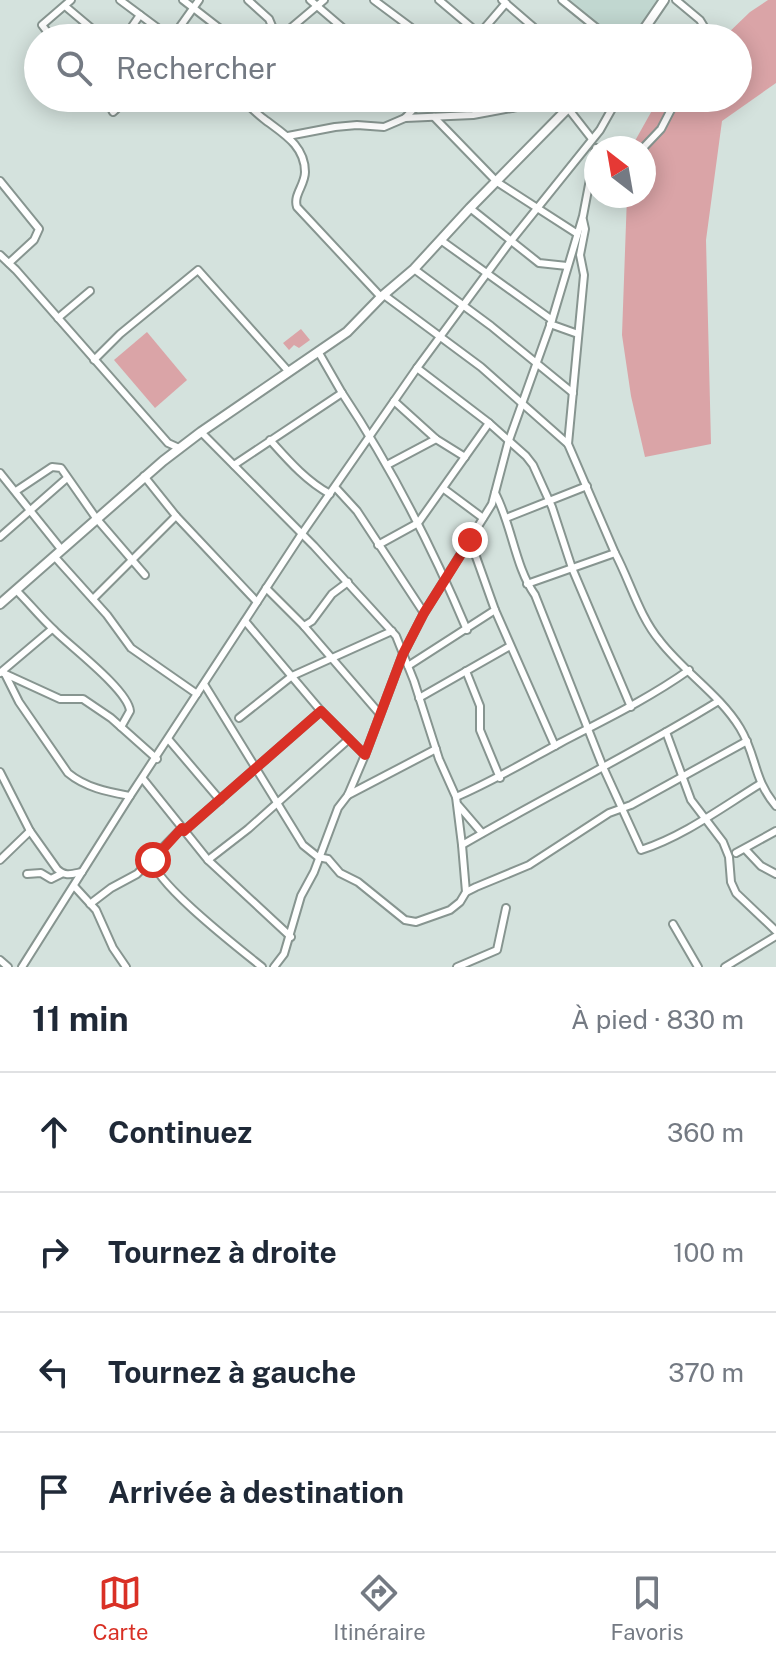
<!DOCTYPE html>
<html lang="fr">
<meta charset="utf-8">
<style>
body{margin:0;font-family:"Public Sans",sans-serif;background:#f2f2f3;color:#1f2937}
.compass{position:absolute;left:584px;top:136px;width:72px;height:72px;border-radius:50%;background:#fff;box-shadow:0 4px 20px #0003;rotate:329deg}
.stop{position:absolute;width:24px;height:24px;margin:-18px;border:6px solid #d93025;border-radius:50%;background:#fff}
.stop.end{background:#d93025;border-color:#fff;box-shadow:0 2px 8px #0008}
.list{margin:0;padding:0;list-style:none}
h2{display:flex;justify-content:space-between;align-items:center;height:104px;margin:0;padding:0 32px;font-size:34px}
h2 small{font-size:26px;font-weight:400;color:#747a83}
.list li{display:grid;grid-template-columns:52px 1fr auto;gap:24px;align-items:center;box-sizing:border-box;height:120px;padding:0 32px;border-top:2px solid #e0e1e3}
.list b{display:block;font-size:30px;white-space:nowrap}
.list em{font-size:26px;font-style:normal;color:#747a83}
.icon{flex:none;width:44px;height:44px;fill:none;stroke:currentColor;stroke-width:2;stroke-linecap:round;stroke-linejoin:round}
.map{position:relative;flex:none;width:776px;height:967px;overflow:hidden}
.search{position:absolute;background:#fff;box-shadow:0 4px 20px #0003;left:24px;right:24px;top:24px;height:88px;display:flex;align-items:center;gap:20px;box-sizing:border-box;padding:0 28px;border-radius:44px;color:#747a83;font-size:30px}
.sheet{height:584px;background:#fff}
nav{display:flex;justify-content:space-around;align-items:center;box-sizing:border-box;height:112px;border-top:2px solid #e0e1e3;background:#fff;font-size:22px;color:#747a83}
nav a{display:grid;justify-items:center;gap:4px}
nav .on{color:#d93025}
.map>svg:first-child{display:block}
</style>
<div class="map">
<svg width="776" height="967" viewBox="0 0 776 967">
<rect width="100%" height="100%" fill="#d4e2dd"/>
<!-- built -->
<polygon fill="#c1d7d0" points="567,0 659,0 630,38 614,38"/>
<!-- green -->
<g fill="#daa4a7">
<polygon points="768,0 776,0 776,83 722,121 706,240 711,444 645,457 631,396 622,335 627,196 644,196 644,148 631,148 659,98 738,98 738,38 723,38 750,12"/>
<polygon points="301,329 310,340 299,348 294,345 289,350 283,343"/>
<polygon points="147,332 187,380 155,408 114,360"/>
</g>
<g fill="none" stroke-linecap="round" stroke-linejoin="round">
<defs>
<g id="minor">
<polyline points="120,0 171,38"/>
<polyline points="183,0 232,38"/>
<polyline points="248,0 269,19 277,38"/>
<polyline points="310,0 351,35 350,38"/>
<polyline points="374,0 425,38"/>
<polyline points="439,0 484,38"/>
<polyline points="502,0 546,38"/>
<polyline points="562,0 609,38"/>
<polyline points="676,0 700,20 711,38"/>
<polyline points="65,6 103,38"/>
<polyline points="52,38 42,25 71,0"/>
<polyline points="124,38 140,15"/>
<polyline points="172,38 199,0"/>
<polyline points="279,38 324,0"/>
<polyline points="476,38 506,3"/>
<polyline points="106,98 113,112 128,98"/>
<path d="M241,98C248,105 256,113 264,119C282,133 305,145 305,172C305,185 293,195 297,207L381,297"/>
<polyline points="401,98 415,108"/>
<polyline points="499,98 512,108"/>
<polyline points="560,98 592,139"/>
<polyline points="434,117 497,182 576,233"/>
<polyline points="405,118 424,98"/>
<polyline points="288,136 335,127 357,125 384,127 405,118 473,115 561,99"/>
<polyline points="643,148 661,129 677,98"/>
<polyline points="0,181 39,229 34,240 9,263"/>
<polyline points="470,208 539,263 567,266"/>
<polyline points="442,241 552,320"/>
<polyline points="0,255 16,270 168,443 179,448"/>
<polyline points="414,269 491,326 573,393"/>
<polyline points="384,295 481,367 568,444 615,553 527,584"/>
<polyline points="58,318 90,291"/>
<polyline points="550,324 578,334"/>
<polyline points="319,353 342,393"/>
<polyline points="94,360 120,334 198,270 289,372"/>
<polyline points="417,368 489,423 526,456 533,465 552,507 572,568 631,707"/>
<polyline points="394,401 436,439 465,457"/>
<path d="M201,432L314,546L396,636L414,681L439,759L456,797L462,845C546,796 634,753 717,702"/>
<path d="M270,440C288,460 306,481 330,494"/>
<polyline points="568,444 584,275 580,255 585,229 583,220"/>
<path d="M234,465L342,393C392,468 432,547 467,630"/>
<polyline points="387,465 436,439"/>
<polyline points="0,473 61,549"/>
<polyline points="144,476 176,516 257,602"/>
<polyline points="335,487 357,511 424,613"/>
<polyline points="444,489 483,518"/>
<polyline points="16,491 52,467 61,468 96,518 145,575"/>
<path d="M495,493C512,525 515,567 535,595L603,767L641,850C684,836 721,808 760,784"/>
<polyline points="506,518 587,486"/>
<polyline points="0,537 67,478"/>
<polyline points="378,545 418,523 489,423"/>
<path d="M615,553C630,581 639,616 660,641C684,672 720,695 740,728C757,756 753,779 776,806"/>
<polyline points="54,556 107,615 131,648 197,694"/>
<polyline points="266,588 304,626 379,713"/>
<path d="M16,590C29,603 41,618 55,631C71,647 128,690 130,711L121,727"/>
<polyline points="93,599 176,516"/>
<polyline points="495,610 555,746"/>
<polyline points="245,621 321,711 365,755"/>
<polyline points="304,626 312,621 332,594 348,582"/>
<polyline points="408,666 495,610 470,540"/>
<polyline points="466,671 480,706 480,730 500,778"/>
<polyline points="1,672 60,699 83,699 111,718 157,759"/>
<polyline points="0,673 52,629"/>
<path d="M5,674L19,702L68,773C86,788 109,792 130,796"/>
<polyline points="204,684 303,845 318,857 328,859 340,873 358,882 405,920 416,922 450,910 460,902 466,892 476,887 529,865 609,813 631,805 747,741"/>
<polyline points="419,698 510,646"/>
<polyline points="239,718 292,676 392,631"/>
<polyline points="666,732 691,800 723,842 729,857 731,882 736,893 776,931"/>
<polyline points="169,740 220,800"/>
<path d="M0,772L30,831L57,869C65,877 72,874 82,872"/>
<polyline points="143,779 208,860 291,937"/>
<polyline points="348,795 436,749"/>
<path d="M456,797C493,781 525,762 560,743C604,720 648,699 689,670"/>
<polyline points="458,805 482,833"/>
<polyline points="184,831 321,711"/>
<polyline points="462,845 466,892"/>
<polyline points="745,849 761,866 776,874"/>
<polyline points="736,853 776,831"/>
<polyline points="0,860 30,831"/>
<path d="M153,860C153,882 241,950 262,967"/>
<polyline points="208,860 248,829 349,739"/>
<polyline points="27,874 41,873 51,879 61,874"/>
<polyline points="74,886 96,910 113,948 126,967"/>
<polyline points="90,904 111,888 137,874 182,828"/>
<polyline points="673,924 698,967"/>
<polyline points="0,960 8,967"/>
<polyline points="22,967 130,796 301,535 417,368 510,242 600,130 618,98"/>
<polyline points="274,967 284,954 301,896 314,872 338,808 348,795 365,755 403,654 424,613 492,504 508,443 552,320 583,216 596,148"/>
<polyline points="457,967 497,950 506,908"/>
<polyline points="725,967 776,936"/>
</g>
<g id="major">
<polyline points="638,38 664,0"/>
<polyline points="0,604 163,461 201,432 347,332 381,297 414,269 470,208 578,98"/>
</g>
</defs>
<!-- minor casing -->
<use href="#minor" stroke="#879590" stroke-width="10"/>
<!-- major casing -->
<use href="#major" stroke="#879590" stroke-width="12"/>
<!-- minor -->
<use href="#minor" stroke="#fff" stroke-width="6"/>
<!-- major -->
<use href="#major" stroke="#fff" stroke-width="8"/>
</g>
<g fill="none" stroke-linecap="round" stroke-linejoin="round">
<!-- route -->
<polyline stroke="#d93025" stroke-width="10" points="153,860 182,828 184,831 321,711 365,755 403,654 424,613 470,540"/>
</g>
</svg>
<svg class="compass" viewBox="-18 -18 36 36"><path d="M0-13l5 13h-10z" fill="#e53935"/><path d="M0 13l5-13h-10z" fill="#747a83"/></svg>
<div class="stop" style="left:153px;top:860px"></div>
<div class="stop end" style="left:470px;top:540px"></div>
<div class="search"><svg class="icon" aria-label="search" viewBox="0 0 24 24"><circle cx="10" cy="10" r="6"/><path d="M15 15l6 6"/></svg>Rechercher</div>
</div>
<section class="sheet">
<h2>11 min<small>À pied · 830 m</small></h2>
<ul class="list">
<li><svg class="icon" aria-label="ahead" viewBox="0 0 24 24"><path d="M12 20V5M6 11l6-6 6 6"/></svg><div><b>Continuez</b></div><em>360 m</em></li>
<li><svg class="icon" aria-label="right" viewBox="0 0 24 24"><path d="M7 20v-9h11M14 6l5 5-5 5"/></svg><div><b>Tournez à droite</b></div><em>100 m</em></li>
<li><svg class="icon" aria-label="left" viewBox="0 0 24 24"><path d="M17 20v-9H6M10 6l-5 5 5 5"/></svg><div><b>Tournez à gauche</b></div><em>370 m</em></li>
<li><svg class="icon" aria-label="arrive" viewBox="0 0 24 24"><path d="M6 21V4h12l-3 4 3 4H6"/></svg><div><b>Arrivée à destination</b></div></li>
</ul>
</section>
<nav>
<a class="on"><svg class="icon" aria-label="map" viewBox="0 0 24 24"><path d="M3 6l6-2 6 2 6-2v14l-6 2-6-2-6 2zM9 4v14M15 6v14"/></svg>Carte</a>
<a><svg class="icon" aria-label="directions" viewBox="0 0 24 24"><path d="M12 3l9 9-9 9-9-9zM9 14v-3h6M13 9l2 2-2 2"/></svg>Itinéraire</a>
<a><svg class="icon" aria-label="saved" viewBox="0 0 24 24"><path d="M7 4h10v16l-5-4-5 4z"/></svg>Favoris</a>
</nav>
